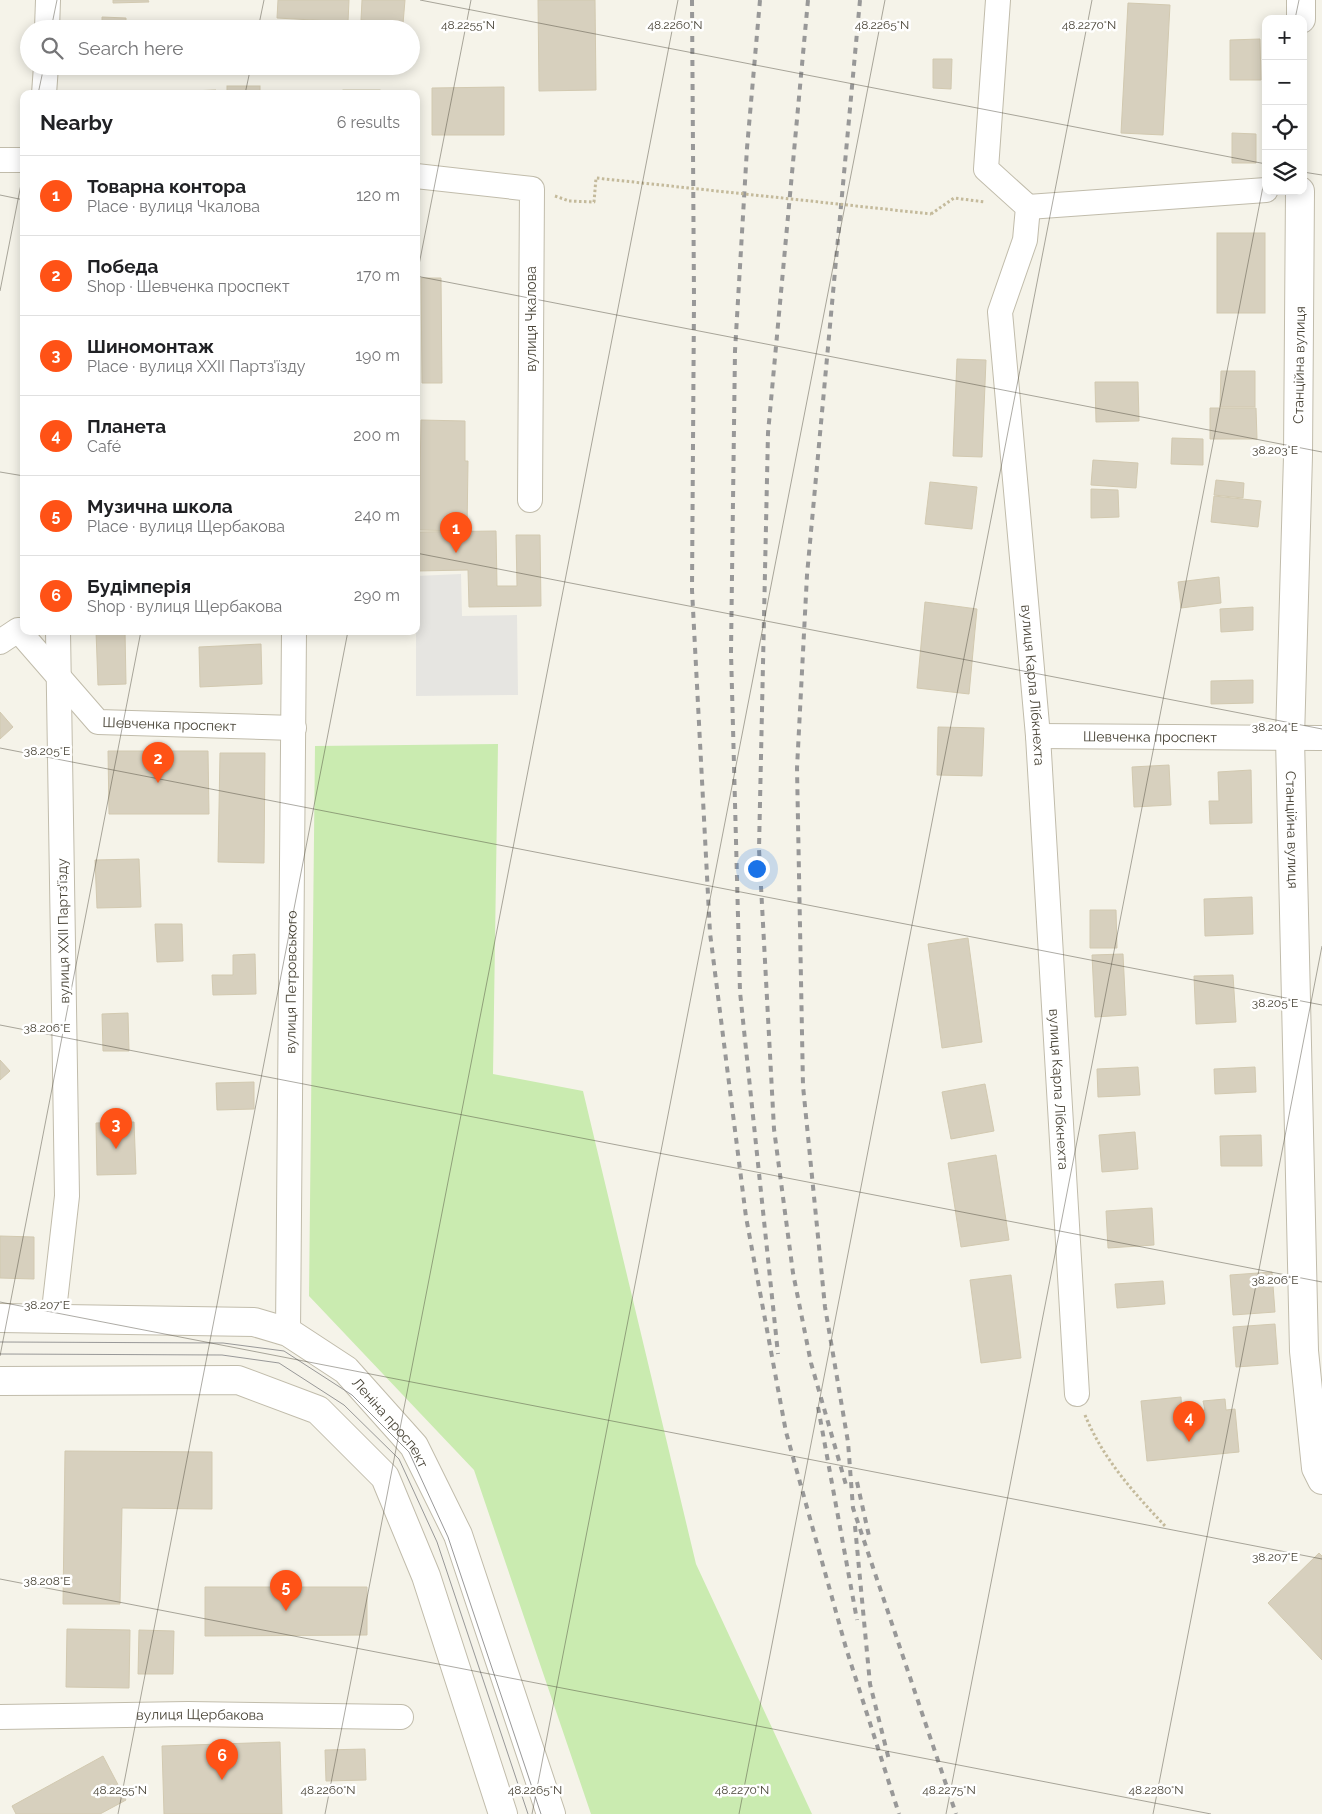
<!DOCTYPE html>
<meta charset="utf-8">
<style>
body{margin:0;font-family:Raleway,sans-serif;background:#f6f6f6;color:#202124}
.controls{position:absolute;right:15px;top:15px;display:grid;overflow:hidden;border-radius:10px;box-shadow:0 2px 12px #0003}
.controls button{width:45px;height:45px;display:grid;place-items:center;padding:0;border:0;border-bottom:1px solid #e0e0e0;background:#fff;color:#202124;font:25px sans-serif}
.you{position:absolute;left:756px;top:868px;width:18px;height:18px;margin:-12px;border:4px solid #fff;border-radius:50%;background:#1a73e8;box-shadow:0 0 0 8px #1a73e833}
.badge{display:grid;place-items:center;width:32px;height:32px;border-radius:50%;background:#ff5216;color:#fff;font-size:16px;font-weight:700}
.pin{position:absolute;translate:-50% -41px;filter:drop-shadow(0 1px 2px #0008)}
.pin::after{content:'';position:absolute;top:26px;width:18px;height:15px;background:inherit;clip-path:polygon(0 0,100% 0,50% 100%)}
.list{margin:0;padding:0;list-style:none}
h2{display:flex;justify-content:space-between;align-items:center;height:65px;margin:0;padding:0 20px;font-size:21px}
h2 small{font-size:16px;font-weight:400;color:#757577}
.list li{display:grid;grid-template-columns:32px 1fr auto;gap:15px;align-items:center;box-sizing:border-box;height:80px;padding:0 20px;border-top:1px solid #e0e0e0}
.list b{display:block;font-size:19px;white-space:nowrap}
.list p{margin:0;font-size:16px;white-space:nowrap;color:#757577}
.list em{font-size:16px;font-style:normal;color:#757577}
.icon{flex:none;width:28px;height:28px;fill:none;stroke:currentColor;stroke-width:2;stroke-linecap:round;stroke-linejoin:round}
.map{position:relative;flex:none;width:1322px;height:1814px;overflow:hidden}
.search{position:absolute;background:#fff;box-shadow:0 2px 12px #0003;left:20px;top:20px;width:400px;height:55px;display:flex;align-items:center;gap:12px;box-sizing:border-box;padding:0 18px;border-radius:28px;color:#757577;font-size:19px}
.panel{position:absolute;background:#fff;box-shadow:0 2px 12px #0003;left:20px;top:90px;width:400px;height:545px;border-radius:10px}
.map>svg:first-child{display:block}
</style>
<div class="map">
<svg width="1322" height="1814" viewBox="0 0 1322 1814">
<rect width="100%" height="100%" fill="#f5f3e9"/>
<!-- green -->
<polygon fill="#caebb0" points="498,744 493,1074 583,1091 696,1564 812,1814 591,1814 474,1470 309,1296 315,746"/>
<!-- parking -->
<polygon fill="#e6e5e1" points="461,574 462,616 517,615 518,695 416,696 416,576"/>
<!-- building -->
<g fill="#d7d0be" stroke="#d2c9b0">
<polygon points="113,0 148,0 149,2 113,3"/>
<polygon points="278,0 349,0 348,22 277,18"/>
<polygon points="362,0 405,0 403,24 361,20"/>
<polygon points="538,0 595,0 596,90 539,91"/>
<polygon points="1128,3 1170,5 1163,135 1121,133"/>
<polygon points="102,17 126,18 126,29 102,29"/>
<polygon points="1260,39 1261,80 1230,80 1230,40"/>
<polygon points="933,59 952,59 951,89 933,88"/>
<rect x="227" y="86" width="33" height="8"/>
<polygon points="504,87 504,135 432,135 432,88"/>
<polygon points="216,90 217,94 190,94 190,91"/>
<rect x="343" y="90" width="37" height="4"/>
<polygon points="1232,133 1256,134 1256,163 1232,163"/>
<rect x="1217" y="233" width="48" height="80"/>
<polygon points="421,278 441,278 442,383 422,383"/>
<polygon points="957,359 986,360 982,457 953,456"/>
<polygon points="1221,371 1255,371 1255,407 1220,407"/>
<polygon points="1095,382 1138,382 1139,421 1096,422"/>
<polygon points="1210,408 1256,408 1257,439 1210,439"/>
<polygon points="421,420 465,421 465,461 468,461 467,531 419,530"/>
<polygon points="1172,438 1203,439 1203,465 1171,464"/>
<polygon points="1093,460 1138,463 1136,488 1091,485"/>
<polygon points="1216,480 1244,483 1243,498 1214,495"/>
<polygon points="930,482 977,487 972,529 925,524"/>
<polygon points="1091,489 1118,490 1119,517 1091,518"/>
<polygon points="1214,496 1261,501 1258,527 1211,522"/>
<polygon points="496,531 497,586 517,586 516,535 540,535 541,606 469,607 468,570 416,571 416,532"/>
<polygon points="1219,577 1221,603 1181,608 1178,582"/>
<polygon points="925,602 977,609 969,694 917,688"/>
<polygon points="1253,607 1253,630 1221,632 1220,609"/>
<polygon points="96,631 125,631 126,684 98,685"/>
<polygon points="261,644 262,684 200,687 199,647"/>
<polygon points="1253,680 1253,703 1211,704 1211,681"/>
<polygon points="0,712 13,727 0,739"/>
<polygon points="938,727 984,728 982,776 937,775"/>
<polygon points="108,751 208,751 209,814 109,814"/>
<polygon points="220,753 265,753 264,863 218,862"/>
<polygon points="1169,765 1171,805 1134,807 1132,767"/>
<polygon points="1251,770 1252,823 1210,824 1209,801 1219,801 1218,772"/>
<polygon points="139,859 141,907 97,908 95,860"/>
<polygon points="1252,897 1253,934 1205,936 1204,899"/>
<polygon points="1090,910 1116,910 1117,948 1090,948"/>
<polygon points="155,924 182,924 183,961 157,962"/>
<polygon points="968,938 982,1042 942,1048 928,944"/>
<polygon points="255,954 256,994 213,995 212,975 233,975 233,955"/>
<polygon points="1123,954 1126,1015 1095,1017 1092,955"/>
<polygon points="1233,975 1236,1022 1196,1024 1194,976"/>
<polygon points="128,1013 129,1051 103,1051 102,1014"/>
<polygon points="0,1060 10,1071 0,1080"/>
<polygon points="1138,1067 1140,1095 1098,1097 1097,1069"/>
<polygon points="1255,1067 1256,1092 1215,1094 1214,1069"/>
<polygon points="254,1082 254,1109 217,1110 216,1083"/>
<polygon points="985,1084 994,1131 951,1139 942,1092"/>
<polygon points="134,1122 136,1174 97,1175 96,1123"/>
<polygon points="1135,1132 1138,1169 1102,1172 1099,1135"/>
<polygon points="1261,1135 1262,1166 1221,1166 1220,1136"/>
<polygon points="996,1155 1009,1240 961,1247 948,1163"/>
<polygon points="1152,1208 1154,1245 1108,1248 1106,1211"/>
<polygon points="0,1236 34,1237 34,1279 0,1278"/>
<polygon points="1272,1272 1275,1312 1233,1315 1230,1275"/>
<polygon points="1011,1275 1021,1358 981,1363 970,1280"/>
<polygon points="1163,1281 1165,1304 1117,1308 1115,1284"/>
<polygon points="1275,1324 1278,1364 1236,1367 1233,1327"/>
<polygon points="1181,1397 1182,1412 1205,1410 1203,1401 1225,1399 1226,1410 1235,1409 1239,1452 1147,1461 1141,1401"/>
<polygon points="65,1451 212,1452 212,1509 122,1508 120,1604 63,1604"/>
<polygon points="1319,1553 1322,1556 1322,1660 1268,1603"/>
<polygon points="205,1587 367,1587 367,1635 205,1636"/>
<polygon points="67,1629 130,1630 129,1688 66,1687"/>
<polygon points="139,1630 174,1631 173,1674 138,1674"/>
<polygon points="280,1742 282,1814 164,1814 162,1746"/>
<polygon points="365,1749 366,1780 326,1781 325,1750"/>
<polygon points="103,1756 126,1800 100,1814 16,1814 12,1806"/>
</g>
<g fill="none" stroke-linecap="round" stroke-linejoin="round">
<defs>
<g id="minor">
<path id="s1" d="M998,0L986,169L1028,207L1025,240L1000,312L1038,736L1077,1394"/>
<polyline points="47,29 48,0"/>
<polyline points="44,94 46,66"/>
<polyline points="0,160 24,160"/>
<polyline points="416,176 532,189 530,500"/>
<polyline points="1028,207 1266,190"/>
<path id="s2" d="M0,642L18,630L98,722L294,728"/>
<path id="s3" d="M1038,736L1322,738"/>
<polyline points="53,1319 67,1196 58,631"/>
<path id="s4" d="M288,1332L294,631"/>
<path id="s5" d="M0,1717L188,1714L401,1717"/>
</g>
<g id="tertiary">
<polyline points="1301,19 1301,0"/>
<path id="s6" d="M1300,191L1298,456L1290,738L1304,1351L1316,1468L1322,1480"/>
<path id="s7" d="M0,1318L254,1322L288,1332L346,1370L414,1446L458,1535L551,1814"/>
<polyline points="0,1381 238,1380 318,1410 385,1477 426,1576 503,1814"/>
</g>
</defs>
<!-- minor casing -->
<use href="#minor" stroke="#c1bcab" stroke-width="26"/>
<!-- tertiary casing -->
<use href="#tertiary" stroke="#c1bcab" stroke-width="30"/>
<!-- path -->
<g stroke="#c4ba9b" stroke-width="3" stroke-dasharray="2.5 2.5" stroke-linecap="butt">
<polyline points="555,196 569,201"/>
<polyline points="931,214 954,198 985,202"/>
<path d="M1085,1415C1103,1459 1134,1493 1166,1527"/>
</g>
<!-- minor -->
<use href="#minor" stroke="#fff" stroke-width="24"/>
<!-- tertiary -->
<use href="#tertiary" stroke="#fff" stroke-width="28"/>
<!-- tram -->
<g stroke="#989898" stroke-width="1">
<polyline points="0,1342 223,1343 284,1351 352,1395 409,1452 448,1537 541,1814"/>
<polyline points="0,1354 222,1355 279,1363 344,1405 399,1459 437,1542 528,1814"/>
</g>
<!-- rail -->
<g stroke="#989898" stroke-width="4" stroke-dasharray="6 6" stroke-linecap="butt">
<polyline points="692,0 694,300 692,590 710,933 746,1217 786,1432 846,1648 899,1814"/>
<polyline points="760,0 747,148 735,351 731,652 740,992 778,1354"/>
<polyline points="808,0 768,433 759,849 774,1129 793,1273 811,1363 846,1485"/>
<polyline points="860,0 807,575 797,768 803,1086 825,1307 848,1442 853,1508 956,1814"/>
<polyline points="818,1407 857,1620"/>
<polyline points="857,1482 869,1536"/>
<polyline points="855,1526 870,1684 889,1760"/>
</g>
<!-- path-bridge -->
<polyline stroke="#c4ba9b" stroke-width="3" stroke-dasharray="2.5 2.5" stroke-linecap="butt" points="569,201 594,202 596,178 931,214"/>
</g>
<!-- ticks -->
<path fill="none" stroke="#494437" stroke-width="1" stroke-opacity="0.45" d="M420,0L1266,164M1295,19L1299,0M51,29L57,0M258,29L264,0M38,94L44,66M245,94L251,66M1303,172L1322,175M0,195L24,200M416,276L1322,452M416,280L471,0M0,291L24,169M0,472L24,476M416,553L1322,729M0,748L1322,1005M0,1025L1322,1282M0,1302L1322,1559M0,1356L141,631M0,1579L1211,1814M118,1814L348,631M325,1814L678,0M532,1814L885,0M739,1814L1092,0M946,1814L1266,171M1153,1814L1322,946"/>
<g text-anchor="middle" stroke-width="5" stroke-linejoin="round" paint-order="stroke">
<!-- street labels -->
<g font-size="14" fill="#494437" stroke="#fff">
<text transform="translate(531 319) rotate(-90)" y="5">вулиця Чкалова</text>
<text transform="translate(1299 365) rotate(-89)" y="5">Станційна вулиця</text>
<text dy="5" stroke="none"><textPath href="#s1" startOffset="710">вулиця Карла Лібкнехта</textPath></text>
<text dy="5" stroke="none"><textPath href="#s2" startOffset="215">Шевченка проспект</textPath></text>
<text dy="5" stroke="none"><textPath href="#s3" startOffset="112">Шевченка проспект</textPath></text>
<text dy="5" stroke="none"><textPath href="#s6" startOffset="639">Станційна вулиця</textPath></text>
<text transform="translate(63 931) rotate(-91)" y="5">вулиця XXII Партз'їзду</text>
<text dy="5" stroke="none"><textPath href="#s4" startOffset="350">вулиця Петровського</textPath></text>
<text dy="5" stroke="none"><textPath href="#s1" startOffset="1115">вулиця Карла Лібкнехта</textPath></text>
<text dy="5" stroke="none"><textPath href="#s7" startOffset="428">Леніна проспект</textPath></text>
<text dy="5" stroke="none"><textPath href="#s5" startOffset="200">вулиця Щербакова</textPath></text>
</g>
</g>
<g font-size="12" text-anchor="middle" fill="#494437" stroke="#fff" stroke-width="5" stroke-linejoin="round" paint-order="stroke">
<text x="468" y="29">48.2255°N</text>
<text x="675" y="29">48.2260°N</text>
<text x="882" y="29">48.2265°N</text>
<text x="1089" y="29">48.2270°N</text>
<text x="1275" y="454">38.203°E</text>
<text x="1275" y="731">38.204°E</text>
<text x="47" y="755">38.205°E</text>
<text x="1275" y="1007">38.205°E</text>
<text x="47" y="1032">38.206°E</text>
<text x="1275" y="1284">38.206°E</text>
<text x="47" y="1309">38.207°E</text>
<text x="1275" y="1561">38.207°E</text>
<text x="47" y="1585">38.208°E</text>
<text x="120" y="1794">48.2255°N</text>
<text x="328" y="1794">48.2260°N</text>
<text x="535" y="1794">48.2265°N</text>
<text x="742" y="1794">48.2270°N</text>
<text x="949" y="1794">48.2275°N</text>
<text x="1156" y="1794">48.2280°N</text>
</g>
</svg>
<div class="controls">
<button>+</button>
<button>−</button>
<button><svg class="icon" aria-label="locate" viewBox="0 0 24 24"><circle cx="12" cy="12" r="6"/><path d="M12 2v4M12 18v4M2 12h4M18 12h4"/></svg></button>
<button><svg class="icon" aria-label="layers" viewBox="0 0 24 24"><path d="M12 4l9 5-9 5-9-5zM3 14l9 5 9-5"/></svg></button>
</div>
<div class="you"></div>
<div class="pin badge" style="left:456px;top:553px">1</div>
<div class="pin badge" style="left:158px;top:783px">2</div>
<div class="pin badge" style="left:116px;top:1149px">3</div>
<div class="pin badge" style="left:1189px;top:1442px">4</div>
<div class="pin badge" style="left:286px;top:1611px">5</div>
<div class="pin badge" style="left:222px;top:1780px">6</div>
<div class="search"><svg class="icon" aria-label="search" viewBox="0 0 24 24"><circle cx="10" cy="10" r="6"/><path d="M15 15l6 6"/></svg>Search here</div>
<section class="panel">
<h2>Nearby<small>6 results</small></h2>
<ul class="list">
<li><span class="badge">1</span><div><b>Товарна контора</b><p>Place · вулиця Чкалова</p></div><em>120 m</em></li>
<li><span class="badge">2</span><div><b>Победа</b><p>Shop · Шевченка проспект</p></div><em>170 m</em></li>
<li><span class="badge">3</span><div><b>Шиномонтаж</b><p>Place · вулиця XXII Партз'їзду</p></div><em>190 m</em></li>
<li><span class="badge">4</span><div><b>Планета</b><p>Café</p></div><em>200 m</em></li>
<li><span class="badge">5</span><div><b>Музична школа</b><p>Place · вулиця Щербакова</p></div><em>240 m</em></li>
<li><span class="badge">6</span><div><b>Будімперія</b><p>Shop · вулиця Щербакова</p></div><em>290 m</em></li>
</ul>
</section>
</div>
